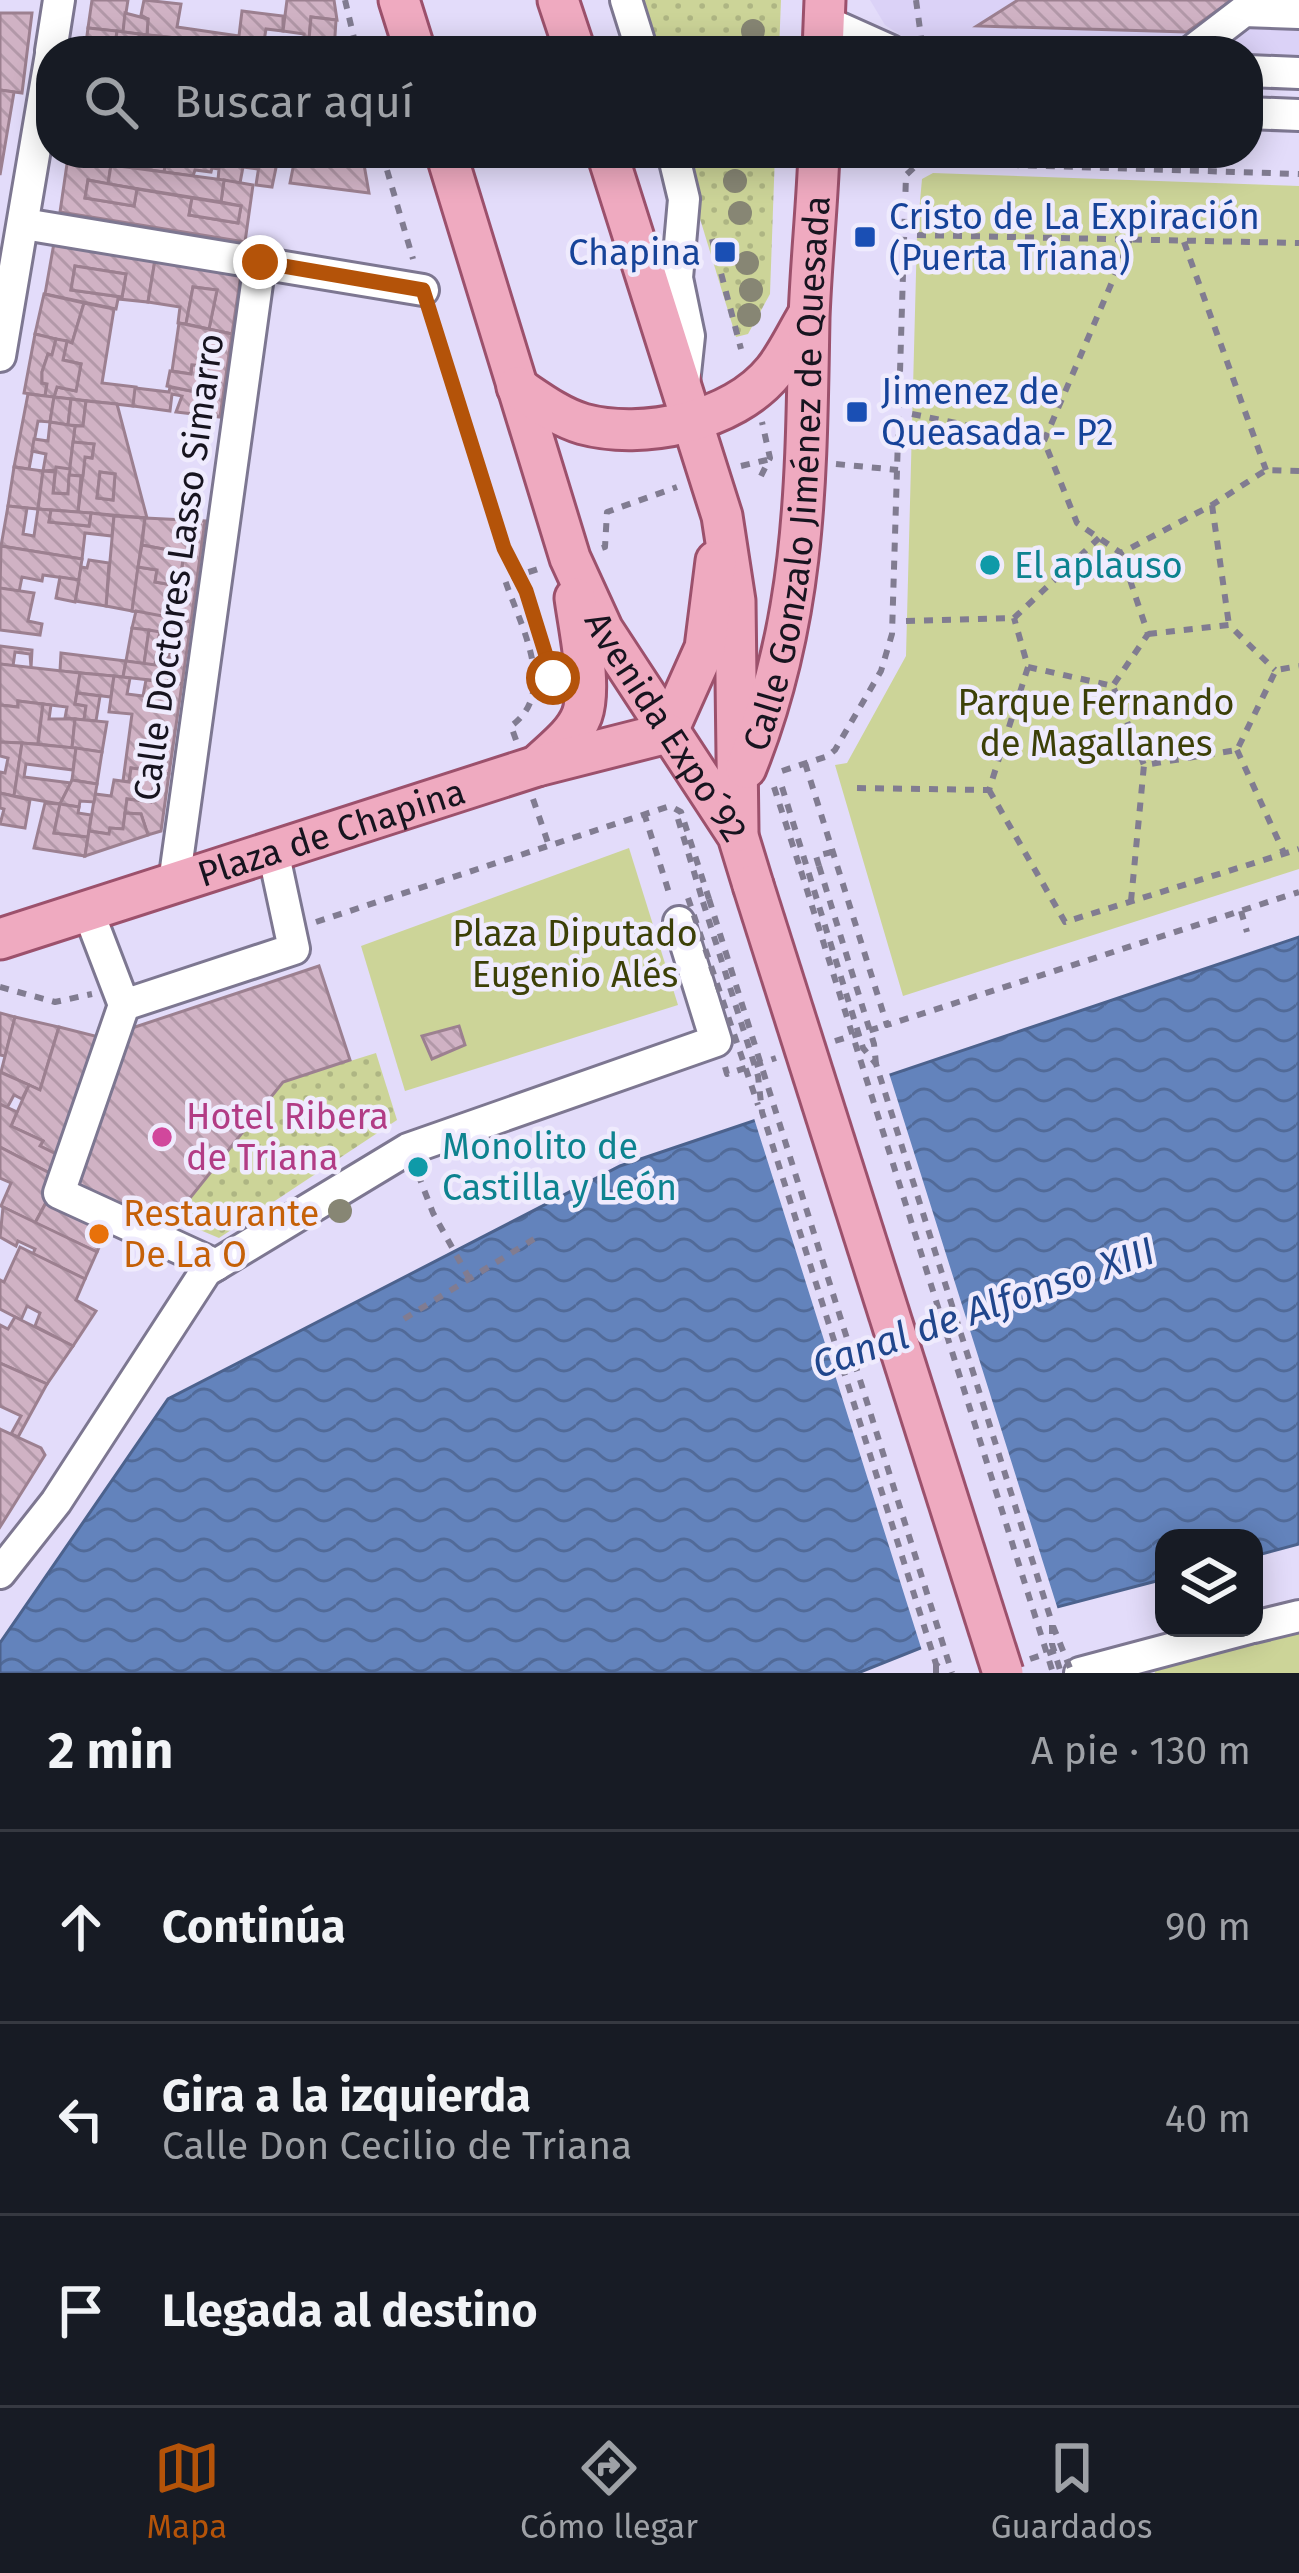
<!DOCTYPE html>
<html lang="es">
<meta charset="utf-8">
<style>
body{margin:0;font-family:"Fira Sans",sans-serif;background:#20242c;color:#f1f3f6}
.controls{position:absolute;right:36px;bottom:36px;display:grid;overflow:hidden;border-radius:24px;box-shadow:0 6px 30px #0003}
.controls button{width:108px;height:108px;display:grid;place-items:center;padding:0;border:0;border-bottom:3px solid #363941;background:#171b24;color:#f1f3f6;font:60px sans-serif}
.stop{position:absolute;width:36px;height:36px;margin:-27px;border:9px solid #b45309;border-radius:50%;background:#fff}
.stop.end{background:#b45309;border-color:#fff;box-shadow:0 3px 12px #0008}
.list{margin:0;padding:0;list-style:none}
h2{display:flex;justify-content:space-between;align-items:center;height:156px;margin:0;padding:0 48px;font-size:51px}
h2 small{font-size:39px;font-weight:400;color:#9ea1a6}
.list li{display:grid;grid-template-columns:78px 1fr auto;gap:36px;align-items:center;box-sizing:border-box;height:192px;padding:0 48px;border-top:3px solid #363941}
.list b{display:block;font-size:45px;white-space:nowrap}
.list p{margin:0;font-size:39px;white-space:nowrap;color:#9ea1a6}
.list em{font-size:39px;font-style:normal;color:#9ea1a6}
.icon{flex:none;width:66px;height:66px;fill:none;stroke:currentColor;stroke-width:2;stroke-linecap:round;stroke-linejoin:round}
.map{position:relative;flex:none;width:1299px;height:1673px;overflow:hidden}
.search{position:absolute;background:#171b24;box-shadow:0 6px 30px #0003;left:36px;right:36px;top:36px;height:132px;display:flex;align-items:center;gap:30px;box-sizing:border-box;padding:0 42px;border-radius:48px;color:#9ea1a6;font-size:45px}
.sheet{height:732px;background:#171b24}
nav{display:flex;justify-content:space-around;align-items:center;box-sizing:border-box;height:168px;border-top:3px solid #363941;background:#171b24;font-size:33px;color:#9ea1a6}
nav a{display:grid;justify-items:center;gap:6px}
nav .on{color:#b45309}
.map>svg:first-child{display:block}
</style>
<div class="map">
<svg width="1299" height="1673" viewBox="0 0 1299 1673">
<defs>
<pattern id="grass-dots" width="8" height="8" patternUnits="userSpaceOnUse" patternTransform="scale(3)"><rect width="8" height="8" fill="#ccd498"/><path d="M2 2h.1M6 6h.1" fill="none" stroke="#aeb583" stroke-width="1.8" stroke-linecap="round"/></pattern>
<pattern id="water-waves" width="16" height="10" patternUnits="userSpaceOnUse" patternTransform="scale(3)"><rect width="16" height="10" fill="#6383bc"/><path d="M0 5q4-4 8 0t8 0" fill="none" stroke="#516a98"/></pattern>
<pattern id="building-back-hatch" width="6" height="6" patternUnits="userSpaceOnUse" patternTransform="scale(3)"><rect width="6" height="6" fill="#d0b2c4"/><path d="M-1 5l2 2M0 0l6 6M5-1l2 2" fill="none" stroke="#b298a8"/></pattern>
</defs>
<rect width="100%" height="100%" fill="#e3dcfa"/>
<!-- built -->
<polygon fill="#dbd2f7" points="870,0 1299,0 1299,58 1248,56 1248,51 1113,51 914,44 885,25"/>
<!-- grass -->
<g fill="url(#grass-dots)">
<polygon points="633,0 781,0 779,51 648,51"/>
<polygon points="680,153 775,153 770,294 748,334 736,337"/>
<polygon points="376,1053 397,1120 219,1238 174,1219 283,1082"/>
</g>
<!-- park -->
<g fill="#ccd498">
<polygon points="933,173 1299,186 1299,869 903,996 835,765 847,763 906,656 917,235 922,179"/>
<polygon points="629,848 678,1005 405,1091 361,946"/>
<polygon points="1299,1629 1299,1673 1155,1673 1153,1667"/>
</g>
<!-- water -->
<polygon fill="url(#water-waves)" stroke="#4c628d" stroke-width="3" points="1299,937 1299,1544 1254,1556 1254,1538 1164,1538 1164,1579 958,1633 858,1673 0,1673 0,1643 168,1399 620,1166"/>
<!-- pier -->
<polygon fill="#e3dcfa" points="888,1070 1059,1613 959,1639 923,1654 753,1115"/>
<!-- building -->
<g fill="url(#building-back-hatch)" stroke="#9c8090" stroke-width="3" fill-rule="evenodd">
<polygon points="92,0 128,0 123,32 88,28"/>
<polygon points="144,0 181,4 177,27 239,36 242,11 283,16 283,31 266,29 263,47 147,35 148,19 141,15"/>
<polygon points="287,0 334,0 337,20 311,17 308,51 282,51 303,51 304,34 283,31"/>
<polygon points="1018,0 1232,0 1187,32 977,26"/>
<polygon points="0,13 32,13 22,93 0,90"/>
<polygon points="125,13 148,19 147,35 123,32"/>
<polygon points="311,17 336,20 334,51 308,51"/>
<polygon points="88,28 117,31 115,46 136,48 136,51 85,51"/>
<polygon points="117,31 139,34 141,51 115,46"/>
<polygon points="139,34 215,42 213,51 141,51"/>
<polygon points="215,42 263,47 282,49 213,51"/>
<polygon points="0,90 14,92 0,175"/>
<polygon points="104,153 144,153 142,163 158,165 158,161 166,162 164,172 103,163"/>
<polygon points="144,153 172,153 242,165 244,153 261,153 258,169 243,167 240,183 218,180 219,169 212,168 211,172 195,170 193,176 164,172 166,162 158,161 158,165 142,163"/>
<polygon points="261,153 279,153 272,187 256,185"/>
<polygon points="296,153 314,153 313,162 339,165 341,153 362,153 369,193 290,183"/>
<polygon points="68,157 111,165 108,184 88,180 85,198 134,206 137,189 192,198 189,215 238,223 241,206 221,202 224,180 253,185 245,242 60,212"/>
<polygon points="111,165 224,180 221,202 108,184"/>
<polygon points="88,180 137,189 134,206 85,198"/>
<polygon points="192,198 241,206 238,223 189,215"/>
<path d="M54,243L155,260L148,302L118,299L116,309L45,294ZM75,266L126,274L122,297L71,290Z"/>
<polygon points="155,260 241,274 232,334 209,329 217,290 193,287 186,324 178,323 180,307 148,302"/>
<polygon points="75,266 126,274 122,297 71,290"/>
<polygon points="193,287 217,290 209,329 186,324"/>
<polygon points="44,294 84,303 72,343 35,334"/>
<polygon points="84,303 114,309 102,383 136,387 133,406 54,397 57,387 76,391 81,364 63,360 67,341 72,343"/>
<polygon points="179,323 232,334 220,417 176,412 182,396 172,394 170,411 133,406 135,388 169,392 170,387 201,393 205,366 192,365 191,374 172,371"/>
<polygon points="35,334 56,339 52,355 48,354 42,372 42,383 47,384 45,396 24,393"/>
<polygon points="56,339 67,341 63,360 81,364 76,391 57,387 54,397 45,396 47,384 42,383 42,372 48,354 52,355"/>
<polygon points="192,365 205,366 201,393 167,386 170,371 191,374"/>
<polygon points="28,394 54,397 50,422 38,421 29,469 14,467"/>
<polygon points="54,397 71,399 68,425 50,422"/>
<polygon points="71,399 86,401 83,426 68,425"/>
<path d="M86,401L117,404L147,518L78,512L85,457L92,458L94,444L73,442L75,426H83ZM100,472L115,474L113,500L97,498Z"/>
<polygon points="50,422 75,426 70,469 43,471 46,454 32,451 34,439 48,441"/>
<polygon points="73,442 94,444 92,458 85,457 83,476 69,475"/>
<polygon points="14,467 43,471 38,509 8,506"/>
<polygon points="56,467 70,469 68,494 53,493"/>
<polygon points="43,471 55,472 53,493 68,494 69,475 81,476 78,512 38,509"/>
<polygon points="100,472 115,474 113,500 97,498"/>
<polygon points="8,506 27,508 23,534 34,536 38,509 51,510 49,522 89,526 91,513 114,516 112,536 85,533 82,559 1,546"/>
<polygon points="51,510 91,513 89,526 49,522"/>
<polygon points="114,516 145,518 132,611 106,606"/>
<polygon points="145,518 205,521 191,622 132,611 138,567 157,570 155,582 179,586 184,553 142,545"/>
<polygon points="142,545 184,553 179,586 155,582 157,570 138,567"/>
<polygon points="1,546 82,559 79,580 43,575 42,581 22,577 19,592 0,588"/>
<polygon points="89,560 109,563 106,606 75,601 81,567 87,568"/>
<polygon points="60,577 79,580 75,602 56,598"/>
<polygon points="0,588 34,593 28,621 42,624 40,635 0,630"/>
<polygon points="136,611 178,619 175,635 132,628"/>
<polygon points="178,619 191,622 182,684 168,682"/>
<polygon points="132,628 149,630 144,664 126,661"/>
<polygon points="149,630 160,632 158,642 171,644 169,657 156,656 155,666 144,664"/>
<polygon points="160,632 178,635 173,668 155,666 156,656 169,657 171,644 158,642"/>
<polygon points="0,646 32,650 31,668 30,654 15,652 13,666 0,664"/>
<polygon points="61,653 126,661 123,677 60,671"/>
<polygon points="126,661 171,667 168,682 123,677"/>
<polygon points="0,664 80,673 75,704 86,706 84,720 65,718 67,707 18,701 18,707 0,705"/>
<polygon points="80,673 114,676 111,697 77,693"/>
<polygon points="114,676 130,678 127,694 143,696 146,680 182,684 169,774 131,768 129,782 123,781 132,714 109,712"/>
<polygon points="77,693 100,696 96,721 84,720 86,706 75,704"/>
<polygon points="18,701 43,704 38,744 0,742 0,705 18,707"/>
<polygon points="43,704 51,705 49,719 75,719 72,748 38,744"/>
<polygon points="75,719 107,722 102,752 72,748"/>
<polygon points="0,742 22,743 14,796 0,793 0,772 5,773 8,758 0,756"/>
<polygon points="22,743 76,748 73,770 26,764 24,777 71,783 60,804 14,796"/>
<polygon points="76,748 102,752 97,784 72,780"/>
<polygon points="131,768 156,771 151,802 127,799 123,829 110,828 109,834 89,831 95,794 111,796 114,780 129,782"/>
<polygon points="156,771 169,774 161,831 148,835 141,814 125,813 127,799 151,802"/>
<polygon points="72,780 97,784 94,802 80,801 79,807 60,804"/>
<polygon points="0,793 30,800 25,828 0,824 4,809 0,808"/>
<polygon points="45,803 60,804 54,833 88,837 85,856 34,848"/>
<polygon points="60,804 79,807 78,813 91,815 88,837 54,833"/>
<polygon points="125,813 141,814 148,835 85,856 89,831 109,834 110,828 123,829"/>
<polygon points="319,966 350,1060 283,1082 166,1228 67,1184 126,1030"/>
<polygon points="0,1013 15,1017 5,1056 0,1055"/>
<polygon points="15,1017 59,1027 40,1090 1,1072"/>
<polygon points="459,1026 465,1045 432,1059 422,1036"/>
<polygon points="59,1027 103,1038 66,1159 40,1146 43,1141 11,1126 29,1085 40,1090"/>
<polygon points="0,1072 29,1085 22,1099 14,1095 7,1108 0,1104"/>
<polygon points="0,1104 17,1112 11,1126 43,1141 40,1146 66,1159 59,1178 0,1147"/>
<polygon points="0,1147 59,1178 35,1223 1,1206 11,1183 0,1178"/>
<polygon points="48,1199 108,1227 97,1252 35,1223"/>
<polygon points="3,1207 97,1252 85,1279 33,1254 35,1249 18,1241 16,1246 0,1237"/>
<polygon points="20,1247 85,1279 76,1300 96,1311 73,1346 35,1326 40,1313 27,1306 21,1320 0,1309 0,1280 4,1282"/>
<polygon points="15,1317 73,1346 47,1384 0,1363 0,1325 8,1329"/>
<polygon points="0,1363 47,1384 18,1437 11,1434 21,1416 0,1406"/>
<polygon points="0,1429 41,1448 45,1455 0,1527"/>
</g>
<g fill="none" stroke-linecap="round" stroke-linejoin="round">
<defs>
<g id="minor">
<polyline points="626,0 642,51"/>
<polyline points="824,21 891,51"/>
<polyline points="51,51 59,0"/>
<polyline points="1192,51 1244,11 1299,13"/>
<polyline points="1248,71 1299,73"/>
<polyline points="1248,113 1299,115"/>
<polyline points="673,153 684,199 677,278 689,336 684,383"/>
<polyline points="24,224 423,290"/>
<polyline points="0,356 51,54"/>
<polyline points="174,883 260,262"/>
<polyline points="88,911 124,1005 294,949 273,851"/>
<polyline points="124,1005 59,1193 216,1265"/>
<polyline points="0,1573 56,1502 206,1271 408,1149 716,1041 679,922"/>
<polyline points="1254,1627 1299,1616"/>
<polyline points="1080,1673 1249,1628"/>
</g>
<g id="major">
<polyline points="399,0 415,51"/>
<polyline points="558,0 575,51"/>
<polyline points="823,51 825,0"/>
<path id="s1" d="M446,153L570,558L603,630L738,836L753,885"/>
<polyline points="607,153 722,516 735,601 738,831"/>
<path d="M517,387C538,401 559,417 583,424C642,440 733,422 774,371C787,355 797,333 808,315"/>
<polyline points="667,733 705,648 716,561"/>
<path d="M537,766C552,751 574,736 582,715C592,686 579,628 575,598"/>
<path id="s2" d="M746,768C807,617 806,477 809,318C811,263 817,208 819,153"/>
<path id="s3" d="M0,939L537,766L667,733"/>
</g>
</defs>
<!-- minor casing -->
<use href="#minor" stroke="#7d7791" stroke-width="36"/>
<!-- major casing -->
<use href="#major" stroke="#9c516c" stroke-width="45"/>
<!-- path -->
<g stroke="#817c91" stroke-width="6" stroke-dasharray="9 9" stroke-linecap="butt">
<polyline points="345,0 357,51"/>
<polyline points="916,0 922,44"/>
<polyline points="382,153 413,259"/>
<polyline points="920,162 1299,174"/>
<polyline points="917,235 1299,243"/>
<polyline points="712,239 741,349"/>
<polyline points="1184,242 1266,470"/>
<polyline points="432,317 504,548 526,591 546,657"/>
<polyline points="912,414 1044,441 1077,523 1121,553 1212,505 1266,470 1299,471"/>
<polyline points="1044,441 1130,240"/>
<polyline points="836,464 898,470"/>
<polyline points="741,466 775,458"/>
<polyline points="761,476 770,458 762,422"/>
<polyline points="1212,505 1229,625"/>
<polyline points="602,548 605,547 607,512 677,487"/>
<polyline points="906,621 1014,618 1099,538"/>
<polyline points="1148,634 1229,625 1275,670"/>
<polyline points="1028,667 1113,686 1144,765 1237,750 1276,670 1299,666"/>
<polyline points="1114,684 1148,634 1121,553"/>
<path d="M516,740L511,726C559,692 520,625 505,580L538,569"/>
<polyline points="1237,750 1284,853"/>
<polyline points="805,763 887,1025 1299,892"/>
<polyline points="782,771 828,756 835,750 881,671 892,634 906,175 920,162 920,153"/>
<polyline points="774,787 801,871"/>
<polyline points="857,788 989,790 1028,667 1014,618"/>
<polyline points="989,790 1065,922 1299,849"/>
<polyline points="533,799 549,846"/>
<polyline points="644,813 670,896"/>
<polyline points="678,819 703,902"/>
<polyline points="819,866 816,856 832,852"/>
<polyline points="1131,901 1144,765"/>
<polyline points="1241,911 1247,932"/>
<polyline points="316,922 670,806 681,812 709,899"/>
<polyline points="0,987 55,1002 92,994"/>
<polyline points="835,1041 887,1025"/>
<polyline points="725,1067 727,1074 776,1058"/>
<polyline points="418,1174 433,1213 469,1278"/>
<polyline points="404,1319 534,1239"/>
<polyline points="1030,1659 1063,1648"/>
<polyline points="936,1664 936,1673"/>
</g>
<!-- minor -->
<use href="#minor" stroke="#fff" stroke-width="30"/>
<!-- major -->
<use href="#major" stroke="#efaac0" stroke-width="39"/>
<defs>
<polyline id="major-bridge" points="753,885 1003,1673"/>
</defs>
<!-- major-bridge casing -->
<use href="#major-bridge" stroke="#9c516c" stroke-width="45" stroke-linecap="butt"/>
<!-- path-bridge -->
<g stroke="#817c91" stroke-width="6" stroke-dasharray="9 9" stroke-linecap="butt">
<polyline points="782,787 863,1048 876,1064 1052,1623 1052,1644 1061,1673"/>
<polyline points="819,866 874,1044 876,1064"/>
<polyline points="801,871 1053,1673"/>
<polyline points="688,898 758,1105"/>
<polyline points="709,899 952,1673"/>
<polyline points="703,902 758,1076 762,1112 936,1664 944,1673"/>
<polyline points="1053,1626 1072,1673"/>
</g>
<!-- major-bridge -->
<use href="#major-bridge" stroke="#efaac0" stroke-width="39"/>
</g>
<!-- trees -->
<g fill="#878674">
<circle cx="753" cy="31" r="12"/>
<circle cx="735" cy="181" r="12"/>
<circle cx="740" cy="213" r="12"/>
<circle cx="747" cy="263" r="12"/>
<circle cx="751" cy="290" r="12"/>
<circle cx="749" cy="315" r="12"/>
<circle cx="340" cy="1211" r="12"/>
</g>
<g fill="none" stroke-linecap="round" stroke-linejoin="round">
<!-- route -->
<polyline stroke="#b45309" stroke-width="15" points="260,262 423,290 504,548 526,591 553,678"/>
</g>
<!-- markers -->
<g fill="#1a4fb4" stroke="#efebfd" stroke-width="4.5">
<rect x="853" y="225" width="24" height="24" rx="6"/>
<rect x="713" y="240" width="24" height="24" rx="6"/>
<rect x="845" y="400" width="24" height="24" rx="6"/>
</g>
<g fill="#0f9aa8" stroke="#efebfd" stroke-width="4.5">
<circle cx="990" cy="565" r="12"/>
<circle cx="418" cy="1167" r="12"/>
</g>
<circle fill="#d1479c" stroke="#efebfd" stroke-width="4.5" cx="162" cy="1137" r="12"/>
<circle fill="#e8710a" stroke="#efebfd" stroke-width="4.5" cx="99" cy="1234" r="12"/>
<g text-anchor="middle" stroke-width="9" stroke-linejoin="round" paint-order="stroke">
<!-- transit labels -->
<g font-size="36" fill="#164399" stroke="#efebfd" text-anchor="start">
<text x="889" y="229">Cristo de La Expiración<tspan x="889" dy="41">(Puerta Triana)</tspan></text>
<text x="701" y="265" text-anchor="end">Chapina</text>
<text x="881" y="404">Jimenez de<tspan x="881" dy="41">Queasada - P2</tspan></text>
</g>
<!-- street labels -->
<g font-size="36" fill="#17141f" stroke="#efebfd">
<text dy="13" stroke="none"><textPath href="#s2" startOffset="300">Calle Gonzalo Jiménez de Quesada</textPath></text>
<text transform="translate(178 567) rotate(-82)" y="13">Calle Doctores Lasso Simarro</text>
<text dy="13" stroke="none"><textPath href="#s1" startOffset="618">Avenida Expo´92</textPath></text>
<text dy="13" stroke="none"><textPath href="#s3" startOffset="348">Plaza de Chapina</textPath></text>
</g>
<!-- culture labels -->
<g font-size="36" fill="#0d838f" stroke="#efebfd" text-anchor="start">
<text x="1014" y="578">El aplauso</text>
<text x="442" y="1159">Monolito de<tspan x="442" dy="41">Castilla y León</tspan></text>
</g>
<!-- park labels -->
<g font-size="36" fill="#3c4007" stroke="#efebfd">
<text x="1096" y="715">Parque Fernando<tspan x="1096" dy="41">de Magallanes</tspan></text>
<text x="575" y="946">Plaza Diputado<tspan x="575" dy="41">Eugenio Alés</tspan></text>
</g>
<!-- hotel labels -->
<g font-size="36" fill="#b23c85" stroke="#efebfd" text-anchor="start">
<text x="186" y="1129">Hotel Ribera<tspan x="186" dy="41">de Triana</tspan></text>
</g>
<!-- food labels -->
<g font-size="36" fill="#c56008" stroke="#efebfd" text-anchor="start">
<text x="123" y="1226">Restaurante<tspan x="123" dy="41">De La O</tspan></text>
</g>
<!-- water labels -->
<g font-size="39" font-style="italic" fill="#20468c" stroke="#efebfd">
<text transform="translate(983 1307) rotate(-19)" y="14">Canal de Alfonso XIII</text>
</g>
</g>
</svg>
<div class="controls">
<button><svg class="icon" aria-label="layers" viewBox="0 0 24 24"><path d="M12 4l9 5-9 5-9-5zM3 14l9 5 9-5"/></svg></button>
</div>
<div class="stop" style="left:553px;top:678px"></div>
<div class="stop end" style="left:260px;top:262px"></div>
<div class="search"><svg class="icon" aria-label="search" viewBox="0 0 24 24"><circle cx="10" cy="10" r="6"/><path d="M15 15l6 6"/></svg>Buscar aquí</div>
</div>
<section class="sheet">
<h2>2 min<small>A pie · 130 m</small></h2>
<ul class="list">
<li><svg class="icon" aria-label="ahead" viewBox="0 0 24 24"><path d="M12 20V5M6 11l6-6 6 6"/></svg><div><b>Continúa</b></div><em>90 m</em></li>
<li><svg class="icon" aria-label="left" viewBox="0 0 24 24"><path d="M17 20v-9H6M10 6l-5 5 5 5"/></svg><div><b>Gira a la izquierda</b><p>Calle Don Cecilio de Triana</p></div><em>40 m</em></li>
<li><svg class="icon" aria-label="arrive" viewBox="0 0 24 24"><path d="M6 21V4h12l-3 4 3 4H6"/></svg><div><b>Llegada al destino</b></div></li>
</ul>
</section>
<nav>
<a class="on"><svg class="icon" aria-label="map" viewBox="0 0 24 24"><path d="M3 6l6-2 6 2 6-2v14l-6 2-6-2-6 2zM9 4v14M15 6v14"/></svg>Mapa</a>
<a><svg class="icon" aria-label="directions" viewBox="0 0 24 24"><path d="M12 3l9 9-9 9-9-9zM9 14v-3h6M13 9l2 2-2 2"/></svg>Cómo llegar</a>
<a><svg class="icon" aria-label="saved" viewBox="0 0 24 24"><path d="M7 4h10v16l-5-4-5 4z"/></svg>Guardados</a>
</nav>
